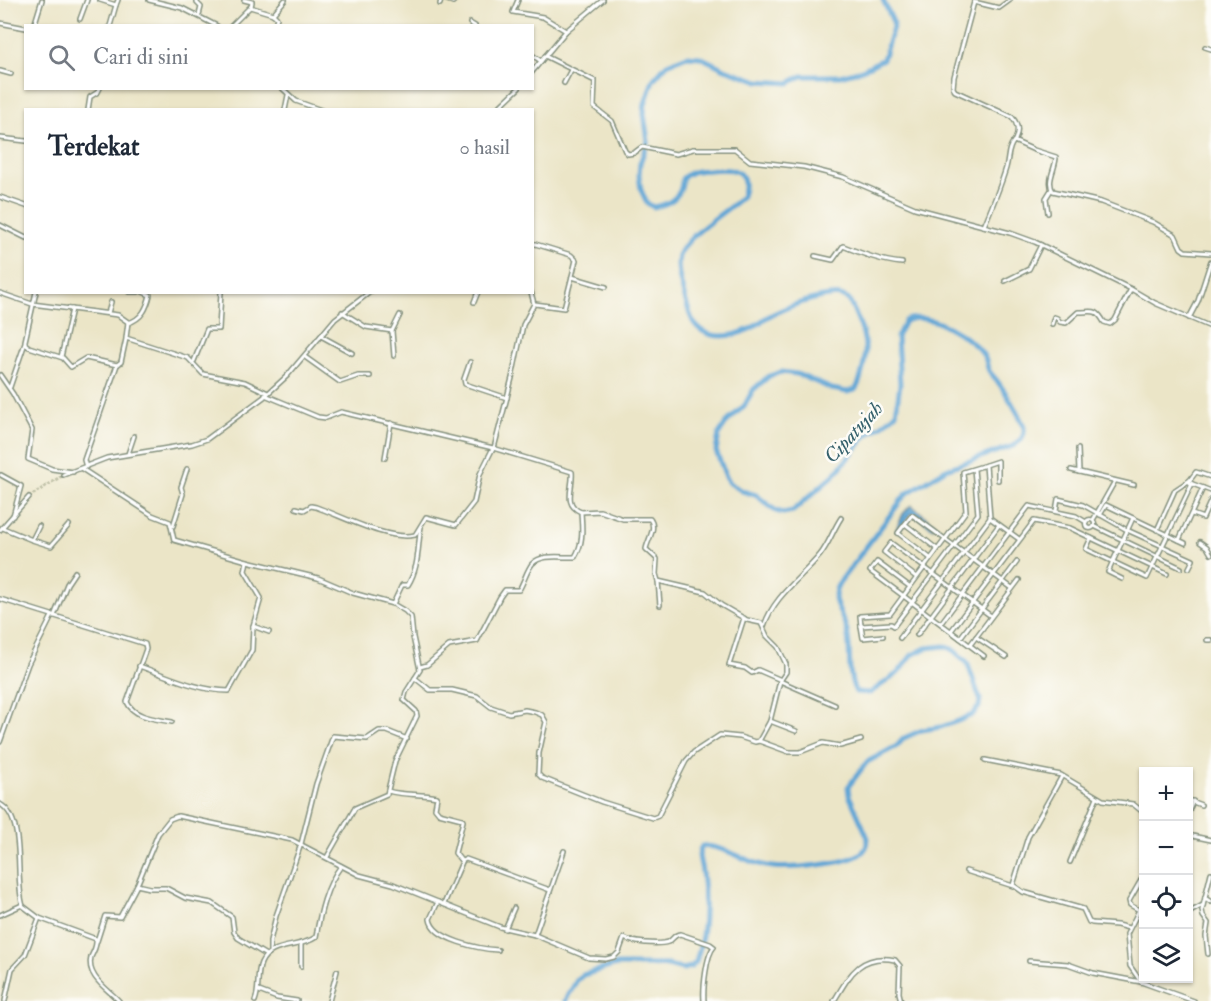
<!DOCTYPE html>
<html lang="id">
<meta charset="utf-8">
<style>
body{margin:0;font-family:"IM FELL Double Pica",serif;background:#f6f6f7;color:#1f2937}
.controls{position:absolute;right:18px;bottom:18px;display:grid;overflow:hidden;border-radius:0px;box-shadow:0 2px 4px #0004}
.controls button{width:54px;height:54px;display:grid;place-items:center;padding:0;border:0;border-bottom:2px solid #e0e1e3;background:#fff;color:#1f2937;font:30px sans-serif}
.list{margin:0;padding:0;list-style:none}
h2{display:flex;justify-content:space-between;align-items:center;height:78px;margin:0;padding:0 24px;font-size:26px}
h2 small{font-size:20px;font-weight:400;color:#747a83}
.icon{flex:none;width:33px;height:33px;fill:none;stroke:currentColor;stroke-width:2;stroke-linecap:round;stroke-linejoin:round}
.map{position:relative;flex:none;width:1211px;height:1001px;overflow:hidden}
.search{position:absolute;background:#fff;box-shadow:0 2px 4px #0004;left:24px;top:24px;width:510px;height:66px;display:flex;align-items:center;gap:15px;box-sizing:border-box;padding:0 21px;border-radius:0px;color:#747a83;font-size:22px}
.panel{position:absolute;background:#fff;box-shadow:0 2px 4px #0004;left:24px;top:108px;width:510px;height:186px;border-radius:0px}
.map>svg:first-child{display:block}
</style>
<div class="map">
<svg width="1211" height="1001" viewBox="0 0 1211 1001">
<rect width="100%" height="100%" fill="#fdfcf7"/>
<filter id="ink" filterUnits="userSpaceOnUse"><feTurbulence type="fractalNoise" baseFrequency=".0167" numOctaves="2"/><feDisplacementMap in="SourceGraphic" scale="12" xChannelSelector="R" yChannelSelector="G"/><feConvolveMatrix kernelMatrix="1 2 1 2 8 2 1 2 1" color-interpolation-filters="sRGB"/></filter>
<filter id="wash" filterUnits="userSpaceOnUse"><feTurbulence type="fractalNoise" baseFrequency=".008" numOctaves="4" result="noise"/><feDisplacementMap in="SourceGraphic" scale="24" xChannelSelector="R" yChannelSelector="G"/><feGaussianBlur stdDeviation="1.35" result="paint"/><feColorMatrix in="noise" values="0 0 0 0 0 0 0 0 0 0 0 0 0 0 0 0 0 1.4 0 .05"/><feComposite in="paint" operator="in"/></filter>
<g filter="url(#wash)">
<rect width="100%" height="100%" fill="#ebe5c7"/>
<!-- water -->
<polygon fill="#5fa5d5" stroke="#3f7184" stroke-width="1.5" points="911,505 935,524 933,528 912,513 898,532 896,530 903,514"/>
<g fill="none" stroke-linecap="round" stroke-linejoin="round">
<!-- river -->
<path stroke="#5fa5d5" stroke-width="5" d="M565,1001L577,980L583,975L616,965H668L683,969L691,967L696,962C705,933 706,902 702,872C701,861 696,855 702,846C728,846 748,865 773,867C791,869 847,864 860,854C866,850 868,845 868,838L849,795L848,787L867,762L897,746L904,738L922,730L941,727L958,721L972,715L979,707L980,699L967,662L952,649L945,646L926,648L912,655L898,673L870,693L856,692C846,674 852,651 847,631C843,613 828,601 839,583L906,494L946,469L1013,446L1021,440L1024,433V426C1018,413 1006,393 998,382C995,378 992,375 989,371C987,367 987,362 985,358C975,338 926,309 905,321L897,337L900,384L896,413L885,423L866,436L835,474L793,511L783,513L776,511L756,495L742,491L728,482L716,451L719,434L727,422L745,405L753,390L769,376L781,372L797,374L832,389L847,392L855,390C860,384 861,376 863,368C870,343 860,323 849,300C840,294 834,295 823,297C806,300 787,307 771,315C764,318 759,324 752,328C734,337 708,342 694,323C690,318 683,291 681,284C679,276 677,264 679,256C686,235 725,213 742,197C751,168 731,168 709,170C698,171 690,170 682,179C683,196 669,205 653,207L647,203L641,190L639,175L640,163L648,141L644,114L645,104L653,80L667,64L687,56L700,57L725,69L759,81L789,83L802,76H840L862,70L883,59L894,24L883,0"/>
</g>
</g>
<g filter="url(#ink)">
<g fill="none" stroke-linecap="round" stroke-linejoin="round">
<!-- minor-tunnel -->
<polyline stroke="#c2c3aa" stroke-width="3" stroke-dasharray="3 1.5" stroke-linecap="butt" points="29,497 63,475"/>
<defs>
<g id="minor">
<polyline points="100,0 116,5 118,0"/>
<polyline points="149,0 182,8 217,26"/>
<polyline points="197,0 197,3 201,7 199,15"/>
<polyline points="244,0 252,2 251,7"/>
<polyline points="447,0 453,2 455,0"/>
<polyline points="518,0 513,12 543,17 566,31"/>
<path d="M1010,0L999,8L974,2L954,77L953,88L955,91L1012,117C1018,124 1019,132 1015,140"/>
<polyline points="440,4 441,0"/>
<polyline points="273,14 285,0"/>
<polyline points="273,14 277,18 274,26"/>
<polyline points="80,19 87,0"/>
<polyline points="0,23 26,28"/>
<polyline points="470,23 475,26"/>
<polyline points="34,26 42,0"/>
<polyline points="110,26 116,5"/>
<polyline points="231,26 250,7 273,14"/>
<polyline points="1205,47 1211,49"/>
<polyline points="532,55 541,61"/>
<polyline points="545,56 595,81 594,107 612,121 625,151 628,154 634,153 642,147 676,154 693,149 735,149 750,161 804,167 843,177 915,208 1010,233 1035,242 1131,289 1155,303 1211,327"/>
<polyline points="0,71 11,74"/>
<polyline points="532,72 566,31 603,0"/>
<polyline points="564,83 571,70"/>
<polyline points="282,88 296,101 321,110"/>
<polyline points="88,110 90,97 98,92 100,88"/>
<polyline points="285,110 288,95"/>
<polyline points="496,110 519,88"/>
<polyline points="0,138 26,141"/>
<polyline points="0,197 26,206"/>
<polyline points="1048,213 1046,198 1051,190"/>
<polyline points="0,225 26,238"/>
<path d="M984,226C992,207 1000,188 1006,168C1009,158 1007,149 1014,141L1034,150L1056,157C1056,168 1046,181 1053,191L1101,202L1153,222L1175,235L1181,248L1185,251L1211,253"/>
<polyline points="532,243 571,255 576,260 564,308 535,304"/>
<path d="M815,256L833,260L843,246C863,254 881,261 902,263"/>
<polyline points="572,277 606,287"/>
<polyline points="1005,281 1029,269 1041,245"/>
<polyline points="36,292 25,341 25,344 29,347 63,358 71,367 86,358 117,365 121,362 126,339"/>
<polyline points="129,292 138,292"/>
<polyline points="0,293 32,304 118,315 128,322 126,338 188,358 203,374 245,382 268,393"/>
<polyline points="474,302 478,292"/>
<polyline points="342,312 366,327 392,331"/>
<polyline points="108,313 111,302"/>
<polyline points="1189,318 1198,301 1211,261"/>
<path d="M128,323C142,319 147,308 150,295L143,292"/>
<path d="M1052,324L1054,317L1057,318L1060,322L1066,323L1078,312C1094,312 1096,308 1104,322L1110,324L1115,320L1131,289"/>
<polyline points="321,336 352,353"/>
<polyline points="394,356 392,331 400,315"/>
<polyline points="61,357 72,309"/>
<polyline points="305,357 340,382 358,376 370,376"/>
<polyline points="194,361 207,329 219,329 221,292"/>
<polyline points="470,362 464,379 465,384 507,398"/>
<polyline points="0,375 13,394 32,430 28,459 52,469 73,472"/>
<polyline points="10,387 25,343"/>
<path d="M265,395L318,417L326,418L341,412L493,448L572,472C574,487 562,504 581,512C582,529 584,542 575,557C563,558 542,553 532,564C527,570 524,582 519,590H505L500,597L477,641L449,646L427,665L420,667"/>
<polyline points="494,448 512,378 523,325 534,304 531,292"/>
<polyline points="1078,449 1079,472"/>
<polyline points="128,454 134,436"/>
<polyline points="385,458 391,423"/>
<polyline points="86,467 84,460 117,365"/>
<path d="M82,469L152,515L170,522L174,540L247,561L318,578L353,593L393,604L402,585H408C420,565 417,548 421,527"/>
<polyline points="974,469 978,514 894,626 891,624 861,626 860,616 890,614 966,511 963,472 986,465"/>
<polyline points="1071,470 1134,485"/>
<polyline points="1,475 21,486 13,516"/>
<polyline points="63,475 107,458 192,444 207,439 264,397 287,376 335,319 370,292"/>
<polyline points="1190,483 1211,491"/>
<path d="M296,508L304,510L311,506L316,507C342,516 388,541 415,535L426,517L456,525L474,502L480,474L493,448"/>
<polyline points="1056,511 1058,499 1083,505 1127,530 1193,560 1189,568"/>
<polyline points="1192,514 1203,518 1211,500"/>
<polyline points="1100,515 1106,505 1185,543"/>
<polyline points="990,518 1019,539"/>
<circle cx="1090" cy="524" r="4.5"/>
<polyline points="1093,520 1115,481"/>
<polyline points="905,524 937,549"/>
<polyline points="173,526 183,494 181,487 187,469"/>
<polyline points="1094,526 1181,568"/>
<polyline points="3,528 32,540 39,526"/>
<polyline points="0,530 29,497"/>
<polyline points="1157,530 1175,490 1190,480 1196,472 1211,477"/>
<polyline points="1091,538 1086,549 1147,578 1192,484"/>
<polyline points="32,540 51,546 69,525"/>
<polyline points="1179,540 1203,488"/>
<polyline points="1200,542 1207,547 1211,554"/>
<polyline points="930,558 898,533 912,515 1012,588"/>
<polyline points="916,577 884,552 891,543 991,616"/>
<polyline points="1122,579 1108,572 1133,518"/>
<polyline points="658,581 660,605"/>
<polyline points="909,586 877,562 870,571 984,656"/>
<path d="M0,599L145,644L146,649L127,702C134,718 157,719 172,722"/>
<polyline points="54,616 67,584 75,572"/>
<polyline points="744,618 729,665 745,668 752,673 758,670 781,680"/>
<polyline points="941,623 1029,506 1076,516 1086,522"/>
<polyline points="253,626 269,632"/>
<path d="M764,626C774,596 800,579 820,555C829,544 833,530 841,518"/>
<polyline points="861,626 863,638 883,636"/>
<polyline points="951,631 1034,521 1070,528 1167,574"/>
<polyline points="917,635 999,525"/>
<polyline points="976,637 1006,657"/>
<polyline points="900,638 990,518 986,465 998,461 998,480"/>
<polyline points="960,638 1017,562"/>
<polyline points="1207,640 1211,640"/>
<polyline points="970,645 1019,580"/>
<path d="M139,666C168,676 198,691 229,691L252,650L253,626L261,598L245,571L247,561"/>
<path d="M415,678L430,690H452L477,696L491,707L509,713L525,710L535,712L542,715L546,722L539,753L538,774L542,778L602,802L653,818L658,816L686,761L694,752L720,735L740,737L755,742L759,741L770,721L780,681L786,672V664L778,647L767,636L761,623L747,620L721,605L705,592L658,581L656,574L657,559L646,549C648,539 657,528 650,519H623L600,511L581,512"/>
<polyline points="780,681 835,705"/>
<polyline points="770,721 796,731"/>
<polyline points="759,741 789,752 800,752 823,743 840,746 861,740"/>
<polyline points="0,742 28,664 52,616"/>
<polyline points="985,760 1061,775 1103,800 1133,804 1144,813"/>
<polyline points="1062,776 1028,837 1013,885 1023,892 1083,909 1089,922 1092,923 1117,925 1129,928"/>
<path d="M388,791C404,796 421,793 437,797L435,808L439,813L462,819L463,821L455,853L462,862L444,904"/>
<polyline points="1188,800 1201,805"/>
<path d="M0,804C27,819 14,880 23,906L39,918L96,939C97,947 94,950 91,957C86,977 108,989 119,1001"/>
<polyline points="1188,813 1193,801"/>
<polyline points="1188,835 1211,840"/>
<polyline points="327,857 355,808 387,794 395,761 417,716 416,711 404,700 406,692 420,670 413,637 411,617 405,611 393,604"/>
<polyline points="462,861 466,859 550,890"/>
<polyline points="1070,862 1097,797"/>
<polyline points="966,871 1013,886"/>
<path d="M137,885L158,834L170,819L178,816L292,840L359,875L393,884L500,927L535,935L589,958L606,959L614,957L619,952L624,938C632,943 659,945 668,942C674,939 673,935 680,934L710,944L714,947C706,955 703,989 704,1001"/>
<polyline points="1205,898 1211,902"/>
<path d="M438,902L430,919C433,940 480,949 498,950"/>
<polyline points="1188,913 1203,905"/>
<polyline points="0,915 22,905"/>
<polyline points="505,929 514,908"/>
<polyline points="535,935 564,851"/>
<polyline points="97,941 105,916 120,917 137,885 150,888 166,888 185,898 212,903 232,917 234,932 238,938 266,955"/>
<polyline points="301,943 301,966"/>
<polyline points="270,951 270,941 276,916 301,844 316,784 333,736 367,739 379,731 387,731 407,739"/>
<polyline points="1208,954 1206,936 1208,923 1203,916 1202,910 1211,873"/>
<polyline points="1029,961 1068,964 1093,973 1141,982 1194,1001"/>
<polyline points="1141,982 1130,966 1127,934 1139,910 1130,905 1129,901 1144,875"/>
<polyline points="259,991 277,998 297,1001"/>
<polyline points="5,1001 12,969 25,955 39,918"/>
<path d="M255,1001C260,989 256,975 261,963C270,942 300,949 316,937C320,913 326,886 341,866"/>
<polyline points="329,1001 337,971"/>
<path d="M834,1001C849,976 860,953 895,960L900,966L899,993L901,1001"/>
</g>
</defs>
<!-- minor casing -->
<use href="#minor" stroke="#85917e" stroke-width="6"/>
<!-- minor -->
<use href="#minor" stroke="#fff" stroke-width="3"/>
</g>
</g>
<g text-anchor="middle" stroke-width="5" stroke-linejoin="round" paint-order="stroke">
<!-- water labels -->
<g font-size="20" font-style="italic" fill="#35616c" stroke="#fdfcf7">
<text transform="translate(853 432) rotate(-47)" y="7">Cipatujah</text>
</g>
</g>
</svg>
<div class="controls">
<button>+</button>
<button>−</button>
<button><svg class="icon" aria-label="locate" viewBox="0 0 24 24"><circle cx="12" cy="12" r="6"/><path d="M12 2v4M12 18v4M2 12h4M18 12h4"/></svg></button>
<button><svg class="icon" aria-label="layers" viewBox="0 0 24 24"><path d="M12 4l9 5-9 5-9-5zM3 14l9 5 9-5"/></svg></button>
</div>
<div class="search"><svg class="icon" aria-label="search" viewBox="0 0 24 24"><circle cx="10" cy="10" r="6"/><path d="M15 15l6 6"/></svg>Cari di sini</div>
<section class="panel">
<h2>Terdekat<small>0 hasil</small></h2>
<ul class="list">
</ul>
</section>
</div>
